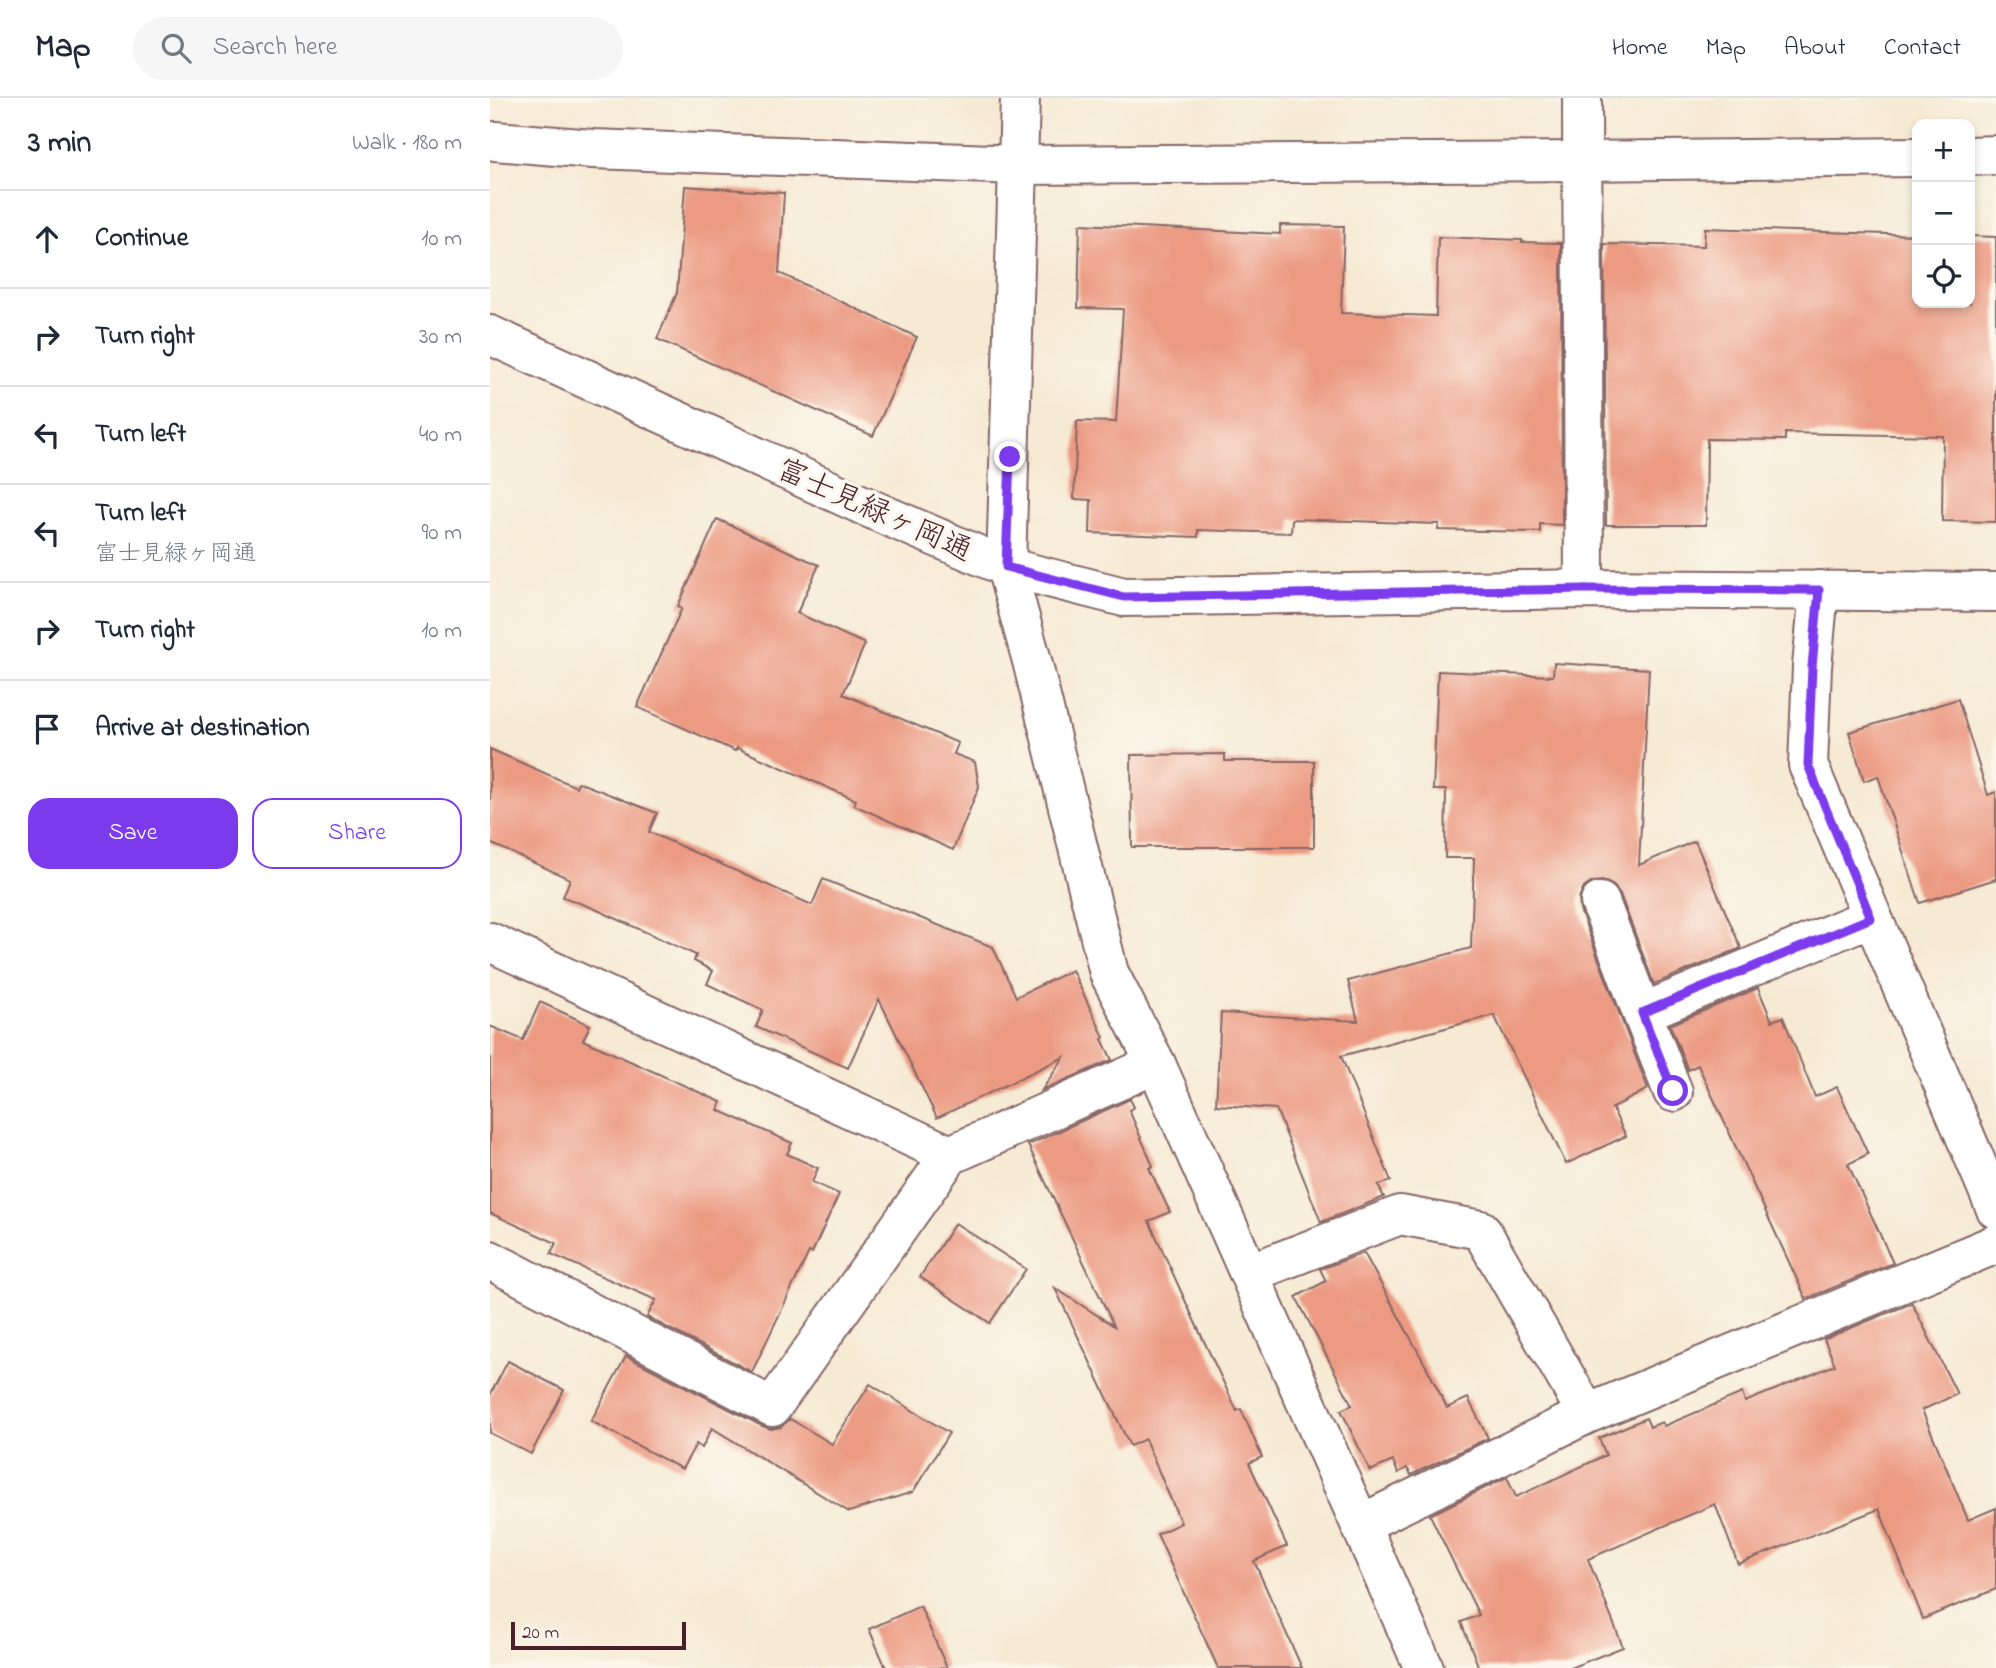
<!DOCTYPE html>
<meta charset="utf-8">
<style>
body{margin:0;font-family:"Indie Flower","Klee One",sans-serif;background:#f6f6f7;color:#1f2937}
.controls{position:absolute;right:21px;top:21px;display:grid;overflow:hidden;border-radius:14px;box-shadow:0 4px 10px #0003}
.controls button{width:63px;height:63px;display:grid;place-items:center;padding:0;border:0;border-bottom:2px solid #e0e1e3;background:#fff;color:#1f2937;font:35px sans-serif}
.scale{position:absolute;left:21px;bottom:18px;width:175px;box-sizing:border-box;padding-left:7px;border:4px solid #4a1f2b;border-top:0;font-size:19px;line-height:24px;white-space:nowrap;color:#4a1f2b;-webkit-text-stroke:5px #fbf7ec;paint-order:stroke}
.stop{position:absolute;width:21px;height:21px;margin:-16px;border:5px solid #7c3aed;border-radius:50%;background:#fff}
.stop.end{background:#7c3aed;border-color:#fff;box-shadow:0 2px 7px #0008}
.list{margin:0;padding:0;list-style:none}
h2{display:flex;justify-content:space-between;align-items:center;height:91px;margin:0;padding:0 28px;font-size:30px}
h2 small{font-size:23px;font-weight:400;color:#747a83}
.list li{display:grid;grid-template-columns:46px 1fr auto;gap:21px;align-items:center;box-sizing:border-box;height:98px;padding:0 28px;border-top:2px solid #e0e1e3}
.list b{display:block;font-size:26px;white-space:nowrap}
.list p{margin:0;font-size:23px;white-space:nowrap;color:#747a83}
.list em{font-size:23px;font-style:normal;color:#747a83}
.actions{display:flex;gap:14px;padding:21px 28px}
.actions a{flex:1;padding:16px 0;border:2px solid #7c3aed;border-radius:21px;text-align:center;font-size:24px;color:#7c3aed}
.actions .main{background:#7c3aed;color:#fff}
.icon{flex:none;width:38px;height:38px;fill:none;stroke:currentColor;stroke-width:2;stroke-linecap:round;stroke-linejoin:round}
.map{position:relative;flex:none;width:1506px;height:1570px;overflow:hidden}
header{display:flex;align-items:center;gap:42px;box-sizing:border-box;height:98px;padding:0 35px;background:#fff;border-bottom:2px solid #e0e1e3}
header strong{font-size:33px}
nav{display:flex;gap:38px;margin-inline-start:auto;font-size:24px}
.search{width:490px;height:63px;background:#f6f6f7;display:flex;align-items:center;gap:18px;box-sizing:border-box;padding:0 24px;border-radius:38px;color:#747a83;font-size:26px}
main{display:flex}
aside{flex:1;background:#fff}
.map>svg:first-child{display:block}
</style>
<header>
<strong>Map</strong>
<div class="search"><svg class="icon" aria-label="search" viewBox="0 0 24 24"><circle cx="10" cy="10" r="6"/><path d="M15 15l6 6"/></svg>Search here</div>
<nav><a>Home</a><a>Map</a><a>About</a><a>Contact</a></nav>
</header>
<main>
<aside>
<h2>3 min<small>Walk · 180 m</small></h2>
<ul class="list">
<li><svg class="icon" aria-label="ahead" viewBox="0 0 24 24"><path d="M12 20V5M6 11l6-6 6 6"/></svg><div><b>Continue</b></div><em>10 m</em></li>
<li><svg class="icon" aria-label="right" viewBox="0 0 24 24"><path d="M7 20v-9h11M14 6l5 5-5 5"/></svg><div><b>Turn right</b></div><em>30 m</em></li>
<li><svg class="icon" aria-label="left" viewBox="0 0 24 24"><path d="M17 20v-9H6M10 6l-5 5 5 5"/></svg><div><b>Turn left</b></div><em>40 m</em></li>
<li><svg class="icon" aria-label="left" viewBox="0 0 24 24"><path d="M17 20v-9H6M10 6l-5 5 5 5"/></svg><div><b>Turn left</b><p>富士見緑ヶ岡通</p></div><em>90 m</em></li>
<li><svg class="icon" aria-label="right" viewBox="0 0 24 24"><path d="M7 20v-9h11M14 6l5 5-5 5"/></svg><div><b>Turn right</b></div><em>10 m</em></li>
<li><svg class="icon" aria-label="arrive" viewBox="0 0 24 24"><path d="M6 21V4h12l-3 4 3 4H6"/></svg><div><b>Arrive at destination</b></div></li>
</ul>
<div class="actions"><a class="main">Save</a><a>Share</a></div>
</aside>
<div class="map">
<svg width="1506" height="1570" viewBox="0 0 1506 1570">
<rect width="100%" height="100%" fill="#fbf7ec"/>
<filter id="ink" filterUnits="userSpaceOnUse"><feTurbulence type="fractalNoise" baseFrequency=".0143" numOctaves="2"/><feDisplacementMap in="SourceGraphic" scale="14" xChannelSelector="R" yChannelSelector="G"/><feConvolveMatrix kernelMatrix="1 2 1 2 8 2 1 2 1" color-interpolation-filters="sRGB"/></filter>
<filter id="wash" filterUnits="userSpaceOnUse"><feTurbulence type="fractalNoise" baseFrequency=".00686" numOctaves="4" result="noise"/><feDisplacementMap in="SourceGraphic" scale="28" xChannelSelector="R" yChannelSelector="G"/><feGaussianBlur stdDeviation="1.57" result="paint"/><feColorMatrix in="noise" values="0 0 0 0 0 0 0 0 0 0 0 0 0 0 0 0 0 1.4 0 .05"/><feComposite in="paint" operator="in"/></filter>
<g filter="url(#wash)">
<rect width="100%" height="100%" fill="#f6ead4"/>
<g id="blocks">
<!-- building -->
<g fill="#ec9a82">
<polygon points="195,88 294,95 289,175 427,239 383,338 167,241 187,195"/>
<polygon points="590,126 790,136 790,127 854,128 851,215 946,218 948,139 1032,142 1032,144 1071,145 1072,427 1050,426 1050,434 948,432 949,426 802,421 801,435 708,432 708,439 600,435 601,402 584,401 587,323 626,324 633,211 588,210"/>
<polygon points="1215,130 1427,137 1427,205 1480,205 1480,138 1506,139 1506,424 1452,423 1453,338 1295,335 1295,342 1217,341 1216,427 1116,427 1114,146 1214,148"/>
<polygon points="227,421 329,467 307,515 375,546 353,596 468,645 464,656 485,664 489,689 463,752 364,707 366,702 247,650 245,653 147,609 192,510 188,508"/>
<polygon points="1064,565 1159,571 1149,767 1205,743 1251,850 1164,886 1130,796 1124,788 1114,783 1102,784 1094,790 1089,800 1090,812 1158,991 1122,1010 1136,1038 1076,1066 1004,917 851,958 901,1083 888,1087 894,1099 831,1124 786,1011 726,1007 731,915 868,923 858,883 981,850 984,760 955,760 956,692 943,692 948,573 1063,578"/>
<polygon points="1468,601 1498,697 1506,694 1506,781 1430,805 1388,678 1374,683 1359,634"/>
<polygon points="0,651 86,689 88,684 167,715 159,734 322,807 333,781 503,849 526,899 582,872 614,939 612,941 622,962 552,992 574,959 447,1020 389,901 358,970 266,929 273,912 217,886 223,873 204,863 206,857 103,810 73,799 80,781 0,745"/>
<polygon points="735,656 735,663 824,663 824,749 642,749 641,657"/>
<polygon points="1268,890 1282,923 1293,919 1325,999 1347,989 1378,1056 1358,1066 1403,1165 1316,1201 1208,967 1198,972 1180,927"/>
<polygon points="50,904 100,927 93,942 231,1004 228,1012 302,1045 297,1056 328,1070 322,1084 349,1096 322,1155 319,1154 262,1274 157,1219 166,1202 61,1156 66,1145 0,1115 0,928 33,942"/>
<polygon points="640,1001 644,1009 639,1012 663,1068 659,1070 680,1114 659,1123 704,1222 747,1313 751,1311 772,1359 759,1365 797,1448 764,1463 812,1570 728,1570 667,1436 691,1425 655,1341 640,1348 565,1190 624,1228 538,1047"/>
<polygon points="465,1125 536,1171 500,1225 430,1179"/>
<polygon points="874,1155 937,1270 957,1310 978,1300 998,1340 921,1377 917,1370 908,1375 903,1363 880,1373 851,1312 862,1307 806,1199 836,1183 830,1171"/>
<polygon points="1422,1205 1467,1296 1432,1312 1478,1422 1506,1410 1506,1491 1433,1521 1389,1411 1248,1466 1225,1406 1098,1461 1133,1549 1080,1570 989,1570 971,1524 989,1517 940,1417 1017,1379 1026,1399 1116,1357 1109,1340 1156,1320 1160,1329 1172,1324 1174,1328 1252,1295 1255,1304 1345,1267 1334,1241"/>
<polygon points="136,1258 272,1328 281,1331 291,1329 300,1321 342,1346 380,1286 459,1335 423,1394 359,1414 222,1330 212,1350 206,1346 192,1371 101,1323"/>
<polygon points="18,1263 74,1292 41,1356 0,1335 0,1297"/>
<polygon points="430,1508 457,1570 396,1570 379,1531"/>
</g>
</g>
</g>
<g filter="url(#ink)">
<use href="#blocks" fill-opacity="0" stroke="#866666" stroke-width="2"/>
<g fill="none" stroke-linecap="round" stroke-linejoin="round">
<defs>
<g id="minor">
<polyline points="530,0 516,469 542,563 619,875 666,966 934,1570"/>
<polyline points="1092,0 1094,491"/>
<polyline points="5,43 103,51 529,67 1092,63 1427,59"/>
<polyline points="1480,58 1506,57"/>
<polyline points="0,237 390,415 516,469 634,499 1094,491 1506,494"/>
<polyline points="1329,492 1322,569 1318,667 1506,1111"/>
<polyline points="1110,804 1152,915 1381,819"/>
<polyline points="0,844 460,1057"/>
<polyline points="1152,915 1183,994"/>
<polyline points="0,1162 282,1309 460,1057 666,966"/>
<polyline points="760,1175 910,1117 991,1132 1097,1316"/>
<polyline points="871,1426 1097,1316 1506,1146"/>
</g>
</defs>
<!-- minor casing -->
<use href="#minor" stroke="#866666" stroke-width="42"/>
<!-- minor -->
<use href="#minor" stroke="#fff" stroke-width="38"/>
</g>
</g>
<g fill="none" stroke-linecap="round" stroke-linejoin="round" filter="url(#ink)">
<!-- route -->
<polyline stroke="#7c3aed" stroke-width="9" points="520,359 516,469 634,499 1094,491 1329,492 1322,569 1318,667 1381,820 1152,915 1183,993"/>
</g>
<g text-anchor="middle" stroke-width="7" stroke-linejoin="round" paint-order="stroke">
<!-- street labels -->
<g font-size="30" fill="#4a1f2b" stroke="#fbf7ec">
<text transform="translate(385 411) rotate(24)" y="10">富士見緑ヶ岡通</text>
</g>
</g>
</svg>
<div class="controls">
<button>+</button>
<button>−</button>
<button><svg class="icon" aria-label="locate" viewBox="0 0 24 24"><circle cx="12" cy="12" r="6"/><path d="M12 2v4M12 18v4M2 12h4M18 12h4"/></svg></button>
</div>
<div class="scale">20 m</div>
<div class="stop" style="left:1183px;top:993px"></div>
<div class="stop end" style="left:520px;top:359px"></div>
</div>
</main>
